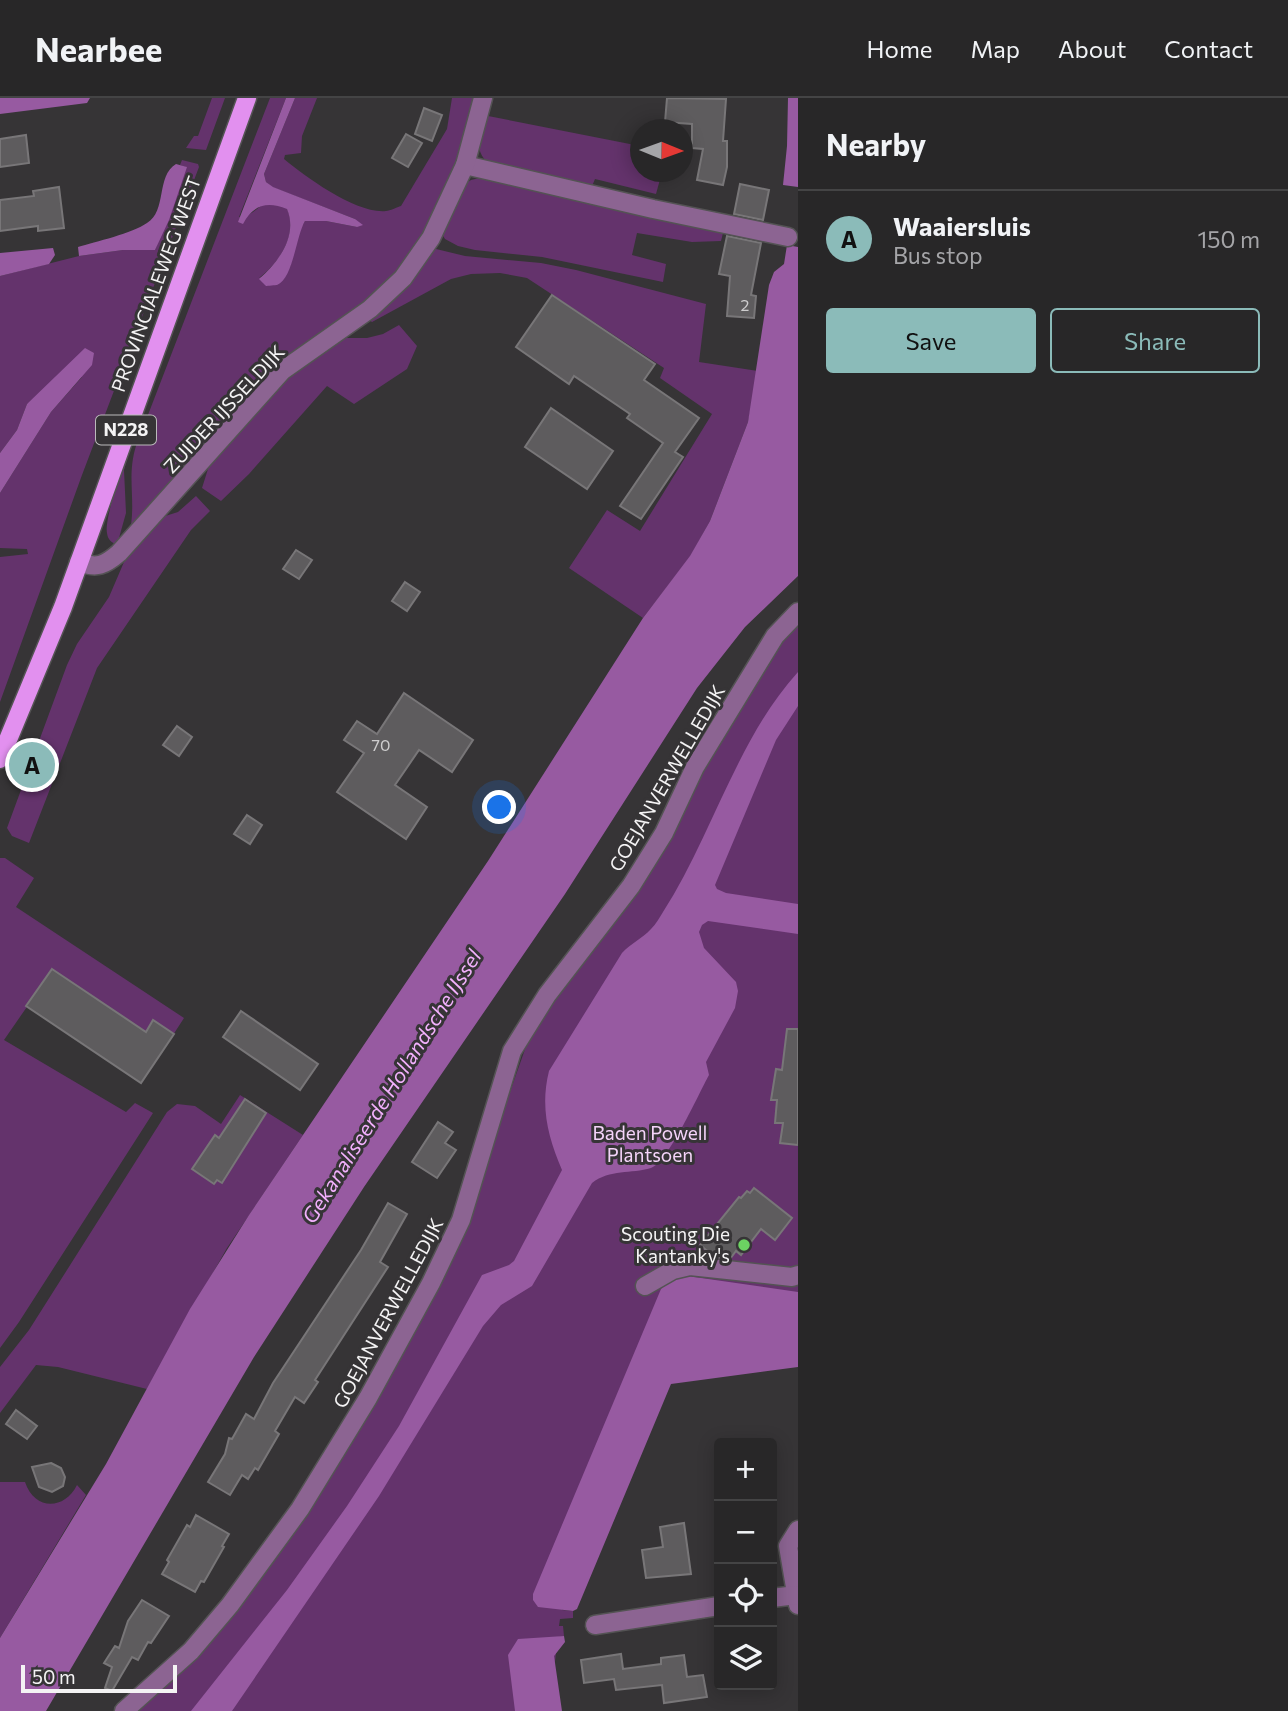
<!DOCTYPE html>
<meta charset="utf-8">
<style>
body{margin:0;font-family:Commissioner,sans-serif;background:#302f30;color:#f1f3f6}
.controls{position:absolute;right:21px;bottom:21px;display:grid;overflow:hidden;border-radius:7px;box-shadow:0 4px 18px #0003}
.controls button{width:63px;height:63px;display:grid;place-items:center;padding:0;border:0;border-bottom:2px solid #444445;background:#282728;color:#f1f3f6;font:35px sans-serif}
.compass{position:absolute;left:630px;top:21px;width:63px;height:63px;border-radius:50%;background:#282728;box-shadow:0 4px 18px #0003;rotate:91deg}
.scale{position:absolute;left:21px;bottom:18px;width:156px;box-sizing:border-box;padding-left:7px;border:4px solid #f4f3f4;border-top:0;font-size:19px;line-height:24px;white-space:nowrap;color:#f4f3f4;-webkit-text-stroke:5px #363436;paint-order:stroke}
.you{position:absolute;left:500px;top:710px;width:24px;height:24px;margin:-18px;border:5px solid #fff;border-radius:50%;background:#1a73e8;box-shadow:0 0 0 10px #1a73e833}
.badge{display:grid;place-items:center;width:46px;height:46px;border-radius:50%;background:#8bbbb9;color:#111;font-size:23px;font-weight:700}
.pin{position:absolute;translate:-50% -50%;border:4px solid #fff;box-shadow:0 2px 7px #0006}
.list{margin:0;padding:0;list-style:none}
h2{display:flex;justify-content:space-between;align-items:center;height:91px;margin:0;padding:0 28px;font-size:30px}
h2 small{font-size:23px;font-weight:400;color:#a5a5a8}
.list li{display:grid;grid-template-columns:46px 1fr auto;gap:21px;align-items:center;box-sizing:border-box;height:98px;padding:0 28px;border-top:2px solid #444445}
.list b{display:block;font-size:26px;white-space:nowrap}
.list p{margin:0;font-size:23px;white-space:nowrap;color:#a5a5a8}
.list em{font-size:23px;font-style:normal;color:#a5a5a8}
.actions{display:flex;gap:14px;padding:21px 28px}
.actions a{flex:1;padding:16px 0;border:2px solid #8bbbb9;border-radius:7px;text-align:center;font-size:24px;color:#8bbbb9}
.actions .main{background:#8bbbb9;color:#111}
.icon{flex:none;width:38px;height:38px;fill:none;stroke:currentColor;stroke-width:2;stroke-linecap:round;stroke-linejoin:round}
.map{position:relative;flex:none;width:798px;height:1613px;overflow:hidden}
header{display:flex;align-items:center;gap:42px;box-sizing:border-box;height:98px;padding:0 35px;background:#282728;border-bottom:2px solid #444445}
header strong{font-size:33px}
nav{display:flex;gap:38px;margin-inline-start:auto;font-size:24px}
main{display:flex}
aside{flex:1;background:#282728}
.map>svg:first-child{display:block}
</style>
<header>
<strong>Nearbee</strong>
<nav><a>Home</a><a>Map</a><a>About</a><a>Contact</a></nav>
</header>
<main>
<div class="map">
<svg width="798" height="1613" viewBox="0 0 798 1613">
<rect width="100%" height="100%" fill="#363436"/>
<!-- green -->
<g fill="#64336c">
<polygon points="212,0 225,0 206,52 186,50 194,38 198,38"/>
<path d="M270,0H286L239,119C263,116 254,98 287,110C298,137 280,164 259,180L290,169L299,133L305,123H326L357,129L355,121L272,89L266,84L264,76L295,0H317L302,38L301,55L285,57L284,61C306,79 356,116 386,113C390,113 397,109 401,108L447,31L452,0H477C462,61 428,156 379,196C370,203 359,207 351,213C342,219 334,227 325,233L133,428L131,427C135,398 127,377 136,348Z"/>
<path d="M483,17L640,48V74H662L656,96L595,81L590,93L494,70C472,54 479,41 483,17Z"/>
<polygon points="182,62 198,66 199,69 82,377 0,604 0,459 28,456 27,451 0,450 0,395 51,314 82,279 27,306 17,332 0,355 0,178 79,158 123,152 155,152 186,69 180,67"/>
<polygon points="488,78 724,131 721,143 692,144 637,135 632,157 666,166 663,184 542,159 475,152 458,148 445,141 442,136 462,88 471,82"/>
<polygon points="432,150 465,158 541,165 576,172 706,206 699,264 758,273 748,324 710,423 690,459 643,520 569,470 607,412 640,433 712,316 660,280 664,270 527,180 500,175 471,176 451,181 372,224 369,222"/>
<polygon points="399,227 417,248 407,271 354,306 327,288 249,376 221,403 202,390 213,355 273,291 339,240 367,240 383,236"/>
<path d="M130,350L124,372L126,415L117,447C111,444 108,442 107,435C104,422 123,365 130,350Z"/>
<polygon points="196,398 210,413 191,432 97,570 29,745 12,738 7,730 67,567 77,546 109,499 124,464 159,420 178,414"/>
<polygon points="798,520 798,1208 668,1193 562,1512 573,1513 573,1520 560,1521 559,1528 563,1528 564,1538 558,1539 551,1596 553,1613 136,1613 197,1555 372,1304 482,1073 529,940 738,599"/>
<polygon points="0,760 5,760 34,780 16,809 184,920 164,951 51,874 4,942 126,1014 135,1005 153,1015 19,1224 0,1250"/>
<polygon points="240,997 303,1037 227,1150 147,1291 58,1269 36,1267 0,1315 0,1269 29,1232 167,1014 177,1006 195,1008 221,1026"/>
<path d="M0,1384H25C34,1412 64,1413 77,1387L86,1397L0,1540Z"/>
</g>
<!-- water -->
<g fill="#975aa1">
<polygon points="0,0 90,0 87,5 0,16"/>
<path d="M286,0H295L264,76L266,84L273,89L355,121L363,127L357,129L326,123H305C296,138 293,181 277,187C276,187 267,188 266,188L259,181C279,164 298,137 287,111C267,103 253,107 243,126L238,124Z"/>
<polygon points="788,0 798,0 798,89 783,87 787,48"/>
<path d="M176,66L187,69L169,122L155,152H123L79,158L78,149C95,144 133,135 147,125C167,113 156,78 176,66Z"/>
<polygon points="787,147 798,149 798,478 745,529 697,590 565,796 364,1089 254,1259 46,1613 0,1613 0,1540 106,1366 190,1211 249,1117 488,763 643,520 690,458 710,423 748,324 769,187 774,174 784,166"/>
<polygon points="53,150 55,157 49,166 0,178 0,155"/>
<polygon points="85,250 94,255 92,267 51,314 0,395 0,355 17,332 27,306"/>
<path d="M798,574V608L776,642L715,787L717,791L726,795L798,806V836L708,823L702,827L699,834L704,850L736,884L738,893L735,910L706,964L709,977C699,995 668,1065 651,1070C631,1076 610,1071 592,1085L532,1188L501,1207L483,1228L379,1398L232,1613H191L287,1492L347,1408L399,1328L482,1177L509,1167L514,1163L562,1072C548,1039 540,1009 549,973L622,855C631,845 642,841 651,831C656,826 660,819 663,814C712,738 737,641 798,574Z"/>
<polygon points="673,1176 798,1194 798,1269 671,1286 577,1511 573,1513 538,1509 533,1502 533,1496 661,1191"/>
<polygon points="564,1538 565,1544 554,1558 562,1613 515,1613 508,1557 518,1541"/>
</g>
<!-- building -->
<g fill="#5e5c5e" stroke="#787678" stroke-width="2">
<polygon points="667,0 726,1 723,43 727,43 727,69 723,87 697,82 703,51 692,50 692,26 665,24"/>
<polygon points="424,10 442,17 432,43 415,36"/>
<polygon points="406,36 422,45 408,69 392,60"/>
<polygon points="26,37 29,65 0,69 0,41"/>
<polygon points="740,86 769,92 763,122 734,116"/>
<polygon points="59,89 64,130 38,133 38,128 0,133 0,102 34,98 33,93"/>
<polygon points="727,138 761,145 751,197 756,198 754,220 727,218 730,178 719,176"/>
<polygon points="552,197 655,266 644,282 699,320 675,354 683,359 641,421 620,408 663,345 627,320 630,316 574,278 569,286 516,249"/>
<polygon points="551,310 613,353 587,391 525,349"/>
<polygon points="296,452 312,462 299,481 283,471"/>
<polygon points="405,484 420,494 407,513 392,503"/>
<polygon points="404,595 473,642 452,674 419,652 395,687 427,709 406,741 337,694 364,655 344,642 357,623 377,636"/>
<polygon points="177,628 192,639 179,658 163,647"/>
<polygon points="247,717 262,727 250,746 234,736"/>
<polygon points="52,871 146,934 153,922 174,936 141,985 26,908"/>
<polygon points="241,913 318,966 300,992 223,939"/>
<polygon points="787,931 798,931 798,1047 780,1045 783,1025 775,1025 777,1002 771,1002 776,971 782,972"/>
<polygon points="245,1001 266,1015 222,1085 217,1082 214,1086 192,1071 215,1037 219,1040"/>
<polygon points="438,1024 453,1034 445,1045 456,1052 437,1080 412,1064"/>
<polygon points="754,1090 792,1120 775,1142 761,1131 741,1157 736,1153 730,1161 715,1159 700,1147 739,1099 741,1100 747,1093 750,1095"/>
<polygon points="388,1105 407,1116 380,1164 388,1169 315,1282 318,1284 304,1305 295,1299 275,1333 279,1336 258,1372 255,1370 248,1381 242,1377 230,1397 208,1384 225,1356 229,1340 232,1341 246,1316 254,1321 273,1285 361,1152"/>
<polygon points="16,1312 37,1328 27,1341 6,1326"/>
<polygon points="51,1365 61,1370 65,1379 63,1388 52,1394 39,1389 32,1369"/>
<polygon points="196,1417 229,1436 222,1448 224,1449 204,1484 201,1483 195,1494 162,1476 169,1464 167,1462 187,1427 190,1429"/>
<polygon points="684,1425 691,1476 646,1480 642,1452 663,1449 660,1429"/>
<polygon points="142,1502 169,1518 151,1545 148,1544 138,1562 132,1559 112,1593 105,1590 112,1569 104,1565 115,1548 119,1550 128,1523"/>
<polygon points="621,1556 623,1571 661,1566 661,1560 684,1557 687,1579 703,1577 707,1599 664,1605 662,1587 616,1592 614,1581 584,1585 581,1562"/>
</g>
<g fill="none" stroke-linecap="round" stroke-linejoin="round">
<defs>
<g id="minor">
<polyline points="465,67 653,111 788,139"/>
<path d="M79,464C97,471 105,467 119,455L282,273L370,211L403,180L431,140L465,67L483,0"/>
<polyline points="645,1188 673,1172 690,1168 792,1179 798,1177"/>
<polyline points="798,1432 788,1448 798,1507"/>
<polyline points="772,1500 796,1497"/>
<polyline points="595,1527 719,1508"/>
<polyline points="124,1613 191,1553 230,1507 300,1411 368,1300 431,1185 461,1122 512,953 547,897 631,788 664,735 695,669 775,538 798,514"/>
</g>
<polyline id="primary" points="0,661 63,509 247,0"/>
</defs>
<!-- minor casing -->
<use href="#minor" stroke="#545354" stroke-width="21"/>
<!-- primary casing -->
<use href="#primary" stroke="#545354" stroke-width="21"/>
<!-- minor -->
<use href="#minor" stroke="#8c6492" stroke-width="18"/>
<!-- primary -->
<use href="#primary" stroke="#e290ef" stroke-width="18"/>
</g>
<!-- markers -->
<circle fill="#6cd362" stroke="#363436" stroke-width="2.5" cx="744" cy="1147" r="7"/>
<g text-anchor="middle" stroke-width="6" stroke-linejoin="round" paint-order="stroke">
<!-- number labels -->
<g font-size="16" fill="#cecdce">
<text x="745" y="213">2</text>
<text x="381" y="653">70</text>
</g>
<!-- shield labels -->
<rect fill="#363436" stroke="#bbbabb" stroke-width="2" x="96" y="317.5" width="60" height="29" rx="5"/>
<g font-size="18" font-weight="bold" fill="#f4f3f4">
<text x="126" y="338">N228</text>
</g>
<!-- street labels -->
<g font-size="19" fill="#f4f3f4" stroke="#363436">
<text transform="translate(156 186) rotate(-70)" y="7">PROVINCIALEWEG WEST</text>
<text transform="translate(224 311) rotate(-47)" y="7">ZUIDER IJSSELDIJK</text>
<text transform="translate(667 680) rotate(-60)" y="7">GOEJANVERWELLEDIJK</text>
<text transform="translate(388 1215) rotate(-62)" y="7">GOEJANVERWELLEDIJK</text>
</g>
<!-- park labels -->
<g font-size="19" fill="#f5d4fa" stroke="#363436">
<text x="650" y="1042">Baden Powell<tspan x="650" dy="22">Plantsoen</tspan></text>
</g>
<!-- poi labels -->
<g font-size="19" fill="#f4f3f4" stroke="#363436" text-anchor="end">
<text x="730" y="1143">Scouting Die<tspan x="730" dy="22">Kantanky's</tspan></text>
</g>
<!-- water labels -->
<g font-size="21" font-style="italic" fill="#f2b0fc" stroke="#363436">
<text transform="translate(392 989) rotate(-58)" y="7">Gekanaliseerde Hollandsche IJssel</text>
</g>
</g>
</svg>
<div class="controls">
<button>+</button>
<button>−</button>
<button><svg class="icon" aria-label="locate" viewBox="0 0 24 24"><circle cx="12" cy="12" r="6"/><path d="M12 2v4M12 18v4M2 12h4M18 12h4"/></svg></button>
<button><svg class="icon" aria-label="layers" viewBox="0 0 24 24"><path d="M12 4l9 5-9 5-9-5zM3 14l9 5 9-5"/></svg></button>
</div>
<svg class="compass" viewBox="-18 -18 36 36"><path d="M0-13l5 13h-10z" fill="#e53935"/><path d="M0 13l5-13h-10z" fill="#a5a5a8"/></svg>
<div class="scale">50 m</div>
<div class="you"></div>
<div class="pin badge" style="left:32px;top:667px">A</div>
</div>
<aside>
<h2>Nearby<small></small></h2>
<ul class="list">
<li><span class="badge">A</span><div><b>Waaiersluis</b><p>Bus stop</p></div><em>150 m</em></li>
</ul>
<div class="actions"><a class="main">Save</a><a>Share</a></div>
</aside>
</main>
